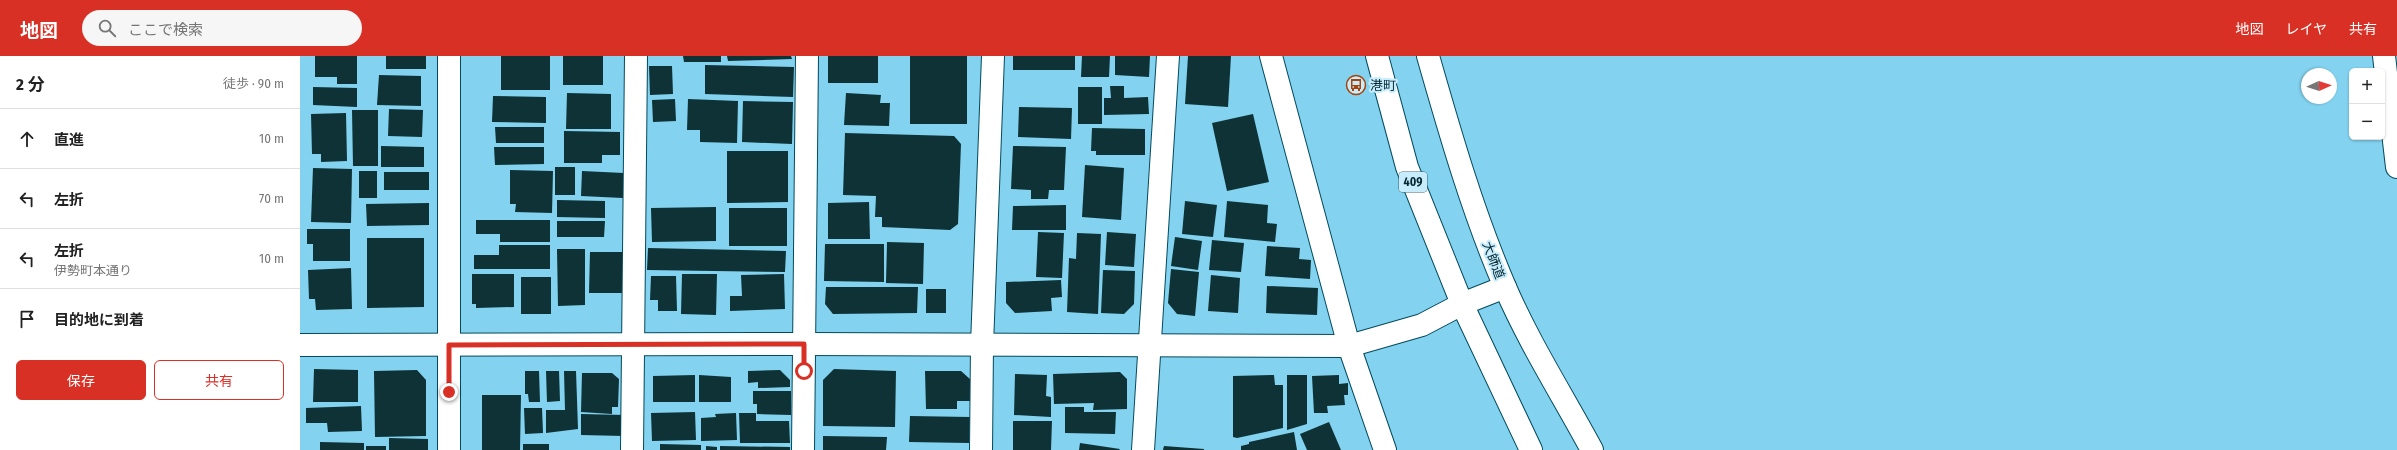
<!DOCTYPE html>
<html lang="ja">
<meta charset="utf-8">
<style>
body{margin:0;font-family:"Fira Sans Condensed","Noto Sans JP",sans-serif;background:#f6f6f6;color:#222}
.controls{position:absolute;right:12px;top:12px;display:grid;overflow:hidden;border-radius:6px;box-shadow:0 1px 3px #0004}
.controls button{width:36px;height:36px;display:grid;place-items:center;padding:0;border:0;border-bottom:1px solid #e0e0e0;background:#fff;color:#222;font:20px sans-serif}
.compass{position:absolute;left:2001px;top:12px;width:36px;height:36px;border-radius:50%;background:#fff;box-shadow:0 1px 3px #0004;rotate:87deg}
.stop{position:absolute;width:12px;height:12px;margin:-9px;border:3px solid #d93025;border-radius:50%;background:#fff}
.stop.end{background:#d93025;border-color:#fff;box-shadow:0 1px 4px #0008}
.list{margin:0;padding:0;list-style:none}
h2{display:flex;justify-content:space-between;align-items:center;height:52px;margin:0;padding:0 16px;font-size:17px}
h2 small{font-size:13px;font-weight:400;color:#767676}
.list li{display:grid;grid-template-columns:26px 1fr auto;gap:12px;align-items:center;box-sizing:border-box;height:60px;padding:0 16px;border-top:1px solid #e0e0e0}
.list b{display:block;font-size:15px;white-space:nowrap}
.list p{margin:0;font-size:13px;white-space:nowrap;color:#767676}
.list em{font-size:13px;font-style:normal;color:#767676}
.actions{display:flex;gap:8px;padding:12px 16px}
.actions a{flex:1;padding:9px 0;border:1px solid #d93025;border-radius:6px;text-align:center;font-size:14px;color:#d93025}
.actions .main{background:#d93025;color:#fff}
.icon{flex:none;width:22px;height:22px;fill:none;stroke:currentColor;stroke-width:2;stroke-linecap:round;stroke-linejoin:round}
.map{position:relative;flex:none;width:2097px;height:394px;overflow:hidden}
header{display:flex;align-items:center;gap:24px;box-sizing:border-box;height:56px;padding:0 20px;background:#d93025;color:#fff}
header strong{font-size:19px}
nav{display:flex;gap:22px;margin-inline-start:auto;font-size:14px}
.search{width:280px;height:36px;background:#f6f6f6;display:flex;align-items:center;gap:10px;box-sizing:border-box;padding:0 14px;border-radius:22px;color:#767676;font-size:15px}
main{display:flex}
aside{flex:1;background:#fff}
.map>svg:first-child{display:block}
</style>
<header>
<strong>地図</strong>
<div class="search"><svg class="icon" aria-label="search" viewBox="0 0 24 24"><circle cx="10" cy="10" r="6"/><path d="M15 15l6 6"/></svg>ここで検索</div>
<nav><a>地図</a><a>レイヤ</a><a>共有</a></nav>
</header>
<main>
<aside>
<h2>2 分<small>徒歩 · 90 m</small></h2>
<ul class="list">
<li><svg class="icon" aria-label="ahead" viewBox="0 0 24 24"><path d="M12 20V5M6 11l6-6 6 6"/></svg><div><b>直進</b></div><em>10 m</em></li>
<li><svg class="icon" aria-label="left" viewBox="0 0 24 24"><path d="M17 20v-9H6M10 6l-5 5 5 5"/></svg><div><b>左折</b></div><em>70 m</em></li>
<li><svg class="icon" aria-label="left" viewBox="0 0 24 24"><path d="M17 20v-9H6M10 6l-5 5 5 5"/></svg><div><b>左折</b><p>伊勢町本通り</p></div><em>10 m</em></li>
<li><svg class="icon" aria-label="arrive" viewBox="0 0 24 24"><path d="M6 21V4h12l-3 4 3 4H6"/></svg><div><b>目的地に到着</b></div></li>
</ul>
<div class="actions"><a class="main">保存</a><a>共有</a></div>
</aside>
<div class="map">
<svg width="2097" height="394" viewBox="0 0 2097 394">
<rect width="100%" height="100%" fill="#83d2ef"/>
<!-- building -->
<g fill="#0e3235">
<polygon points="15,0 57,0 57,28 37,28 37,21 15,21"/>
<rect x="86" y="0" width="40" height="13"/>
<rect x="201" y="0" width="49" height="34"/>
<rect x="263" y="0" width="40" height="29"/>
<polygon points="383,0 421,0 421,6 384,6"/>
<polygon points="427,0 491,0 492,3 428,5"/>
<rect x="528" y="0" width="50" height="27"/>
<rect x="610" y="0" width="57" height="68"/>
<rect x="713" y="0" width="62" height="14"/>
<polygon points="782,0 810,0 809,21 781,21"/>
<polygon points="815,0 850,0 849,21 815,19"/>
<polygon points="888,0 931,0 928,51 885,48"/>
<polygon points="405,9 494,11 493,41 405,38"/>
<polygon points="349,10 372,10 373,38 350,39"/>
<polygon points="79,19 121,20 121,50 77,49"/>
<polygon points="810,30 824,30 824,42 848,41 849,58 804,59 804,42 811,42"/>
<polygon points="13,31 57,32 57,51 13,49"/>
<rect x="778" y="31" width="24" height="37"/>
<polygon points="267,37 311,38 311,73 266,73"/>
<polygon points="546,37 581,39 580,47 590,47 589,70 544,69"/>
<polygon points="193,40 246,41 246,67 192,66"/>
<polygon points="375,43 376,65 353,66 352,44"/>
<polygon points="388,43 438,45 437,87 400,86 400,74 387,74"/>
<polygon points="443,45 493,46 492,88 442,86"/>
<polygon points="719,51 772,52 771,83 718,81"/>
<polygon points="89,53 123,54 122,81 88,80"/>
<polygon points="52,54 78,54 78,110 53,110"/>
<polygon points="46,57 47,105 21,106 21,98 12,98 11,58"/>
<polygon points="953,58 969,126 927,135 912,67"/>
<polygon points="195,71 244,71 244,87 196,87"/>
<polygon points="792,72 845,73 845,99 796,99 796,95 791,95"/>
<polygon points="264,75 320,76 320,99 302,99 302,107 264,107"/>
<polygon points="545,77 654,80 661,88 658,168 650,174 582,171 582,161 575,161 576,140 543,139"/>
<polygon points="81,90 124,91 124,111 81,111"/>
<polygon points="713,90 766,91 764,134 749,134 748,143 731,143 731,134 711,133"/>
<polygon points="194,91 244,91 244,108 195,109"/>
<polygon points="427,95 488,95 488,146 427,147"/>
<polygon points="785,109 824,112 821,164 782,161"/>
<rect x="255" y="111" width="20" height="28"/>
<polygon points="13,112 52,113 51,167 11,166"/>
<polygon points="210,114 253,115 252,157 215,156 216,148 210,148"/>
<rect x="59" y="115" width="18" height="27"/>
<polygon points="282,115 324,117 323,142 281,140"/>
<rect x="84" y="116" width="45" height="18"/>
<polygon points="257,144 305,145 305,162 257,161"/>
<polygon points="885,145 917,149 913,181 882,178"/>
<polygon points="927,145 968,149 967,167 977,168 975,186 924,181"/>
<polygon points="569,146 570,183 528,183 528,147"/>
<polygon points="129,147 129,169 67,170 66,148"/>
<polygon points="766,149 766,174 712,174 713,150"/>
<polygon points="416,151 416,185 352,186 351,152"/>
<rect x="429" y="152" width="58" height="38"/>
<polygon points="176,164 250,164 250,186 200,186 200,178 176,178"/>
<polygon points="257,165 305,165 304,181 257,181"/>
<polygon points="7,173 50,173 50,205 13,205 13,188 7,188"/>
<polygon points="738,176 764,177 762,222 736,221"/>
<polygon points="807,176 836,178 834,211 805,209"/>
<polygon points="777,177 801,178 798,258 767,256 769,202 776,203"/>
<polygon points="875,181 902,185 898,214 871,210"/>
<polygon points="67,182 124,182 124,251 67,252"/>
<polygon points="912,184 944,187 941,216 909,214"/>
<polygon points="587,186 624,187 623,228 586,227"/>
<polygon points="525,188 584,188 584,226 524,225"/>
<polygon points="199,189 250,189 250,213 174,213 174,199 199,199"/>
<polygon points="967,190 1000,192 999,203 1011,204 1010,223 965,220"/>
<polygon points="348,192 486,195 485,216 347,214"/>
<polygon points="257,193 285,193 285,249 258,250"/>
<polygon points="290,196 323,196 322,237 289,237"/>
<polygon points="51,212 52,253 16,254 15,243 9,243 8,214"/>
<polygon points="871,213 899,216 895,260 877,258 868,247"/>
<polygon points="803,214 835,215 834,248 824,258 801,257"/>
<polygon points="172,218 214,218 214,251 176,252 176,248 172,248"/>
<polygon points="382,218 417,218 416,259 381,258"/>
<polygon points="484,218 485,253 430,255 430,240 442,240 441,219"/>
<polygon points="911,219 940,222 938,257 908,255"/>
<polygon points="351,220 376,220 377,255 358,255 358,244 350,244"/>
<rect x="221" y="221" width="30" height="37"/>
<polygon points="761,224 762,241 751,242 752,255 715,257 706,247 706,226"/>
<polygon points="967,230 1018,232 1017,259 966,257"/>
<polygon points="526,231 618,231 617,257 533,258 525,248"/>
<rect x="626" y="233" width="20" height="24"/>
<polygon points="14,313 58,314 58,346 13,346"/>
<polygon points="534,313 596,315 595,371 523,370 523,324"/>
<polygon points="117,314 126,324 126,380 75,381 74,315"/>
<polygon points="480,314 490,324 490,331 458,332 458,326 448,327 448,315"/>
<polygon points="225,315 239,315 240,346 229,346 228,338 225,338"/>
<polygon points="246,315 259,315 260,345 247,346"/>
<polygon points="264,315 276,315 278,373 246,377 246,354 265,354"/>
<polygon points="625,315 661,315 671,324 671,345 657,345 657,353 626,353"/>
<polygon points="820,316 827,323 827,353 793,354 794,347 754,348 753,318"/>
<polygon points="282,317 312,317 319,323 318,351 312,351 312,358 281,356"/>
<polygon points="715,318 747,319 746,340 751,341 751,361 714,359"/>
<polygon points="395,319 395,346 353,346 353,320"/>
<polygon points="399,319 431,321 431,346 399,346"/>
<polygon points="974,319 975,329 983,329 983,372 937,382 933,381 933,320"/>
<polygon points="987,319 1007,319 1007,368 987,374"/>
<polygon points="1039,319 1039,328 1048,327 1048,339 1044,339 1045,349 1027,350 1028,357 1014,357 1012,320"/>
<polygon points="453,335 491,335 491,359 457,358 457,348 453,348"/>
<polygon points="182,339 221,339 220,394 182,394"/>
<polygon points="61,350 62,375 28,376 27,367 6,367 6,352"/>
<polygon points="765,351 784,351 784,356 816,356 815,378 765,377"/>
<polygon points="224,352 242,352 243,377 225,378"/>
<polygon points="395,356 396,384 352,385 351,357"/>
<polygon points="436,357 437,384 401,385 401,362 416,361 415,358"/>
<polygon points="439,357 456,357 456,365 489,365 490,387 440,387"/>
<polygon points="281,358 325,359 324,380 281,379"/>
<polygon points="610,360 670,361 669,387 609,386"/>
<polygon points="713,365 752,365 751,394 713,394"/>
<polygon points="1029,366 1041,394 1007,394 1000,378"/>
<polygon points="994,376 997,394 941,394 941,390 949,388 949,386"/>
<polygon points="523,380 587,381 586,394 523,394"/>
<polygon points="89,382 128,383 128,394 89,394"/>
<polygon points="20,386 64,387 64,394 20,394"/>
<polygon points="780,387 820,393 819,394 779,394"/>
<rect x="223" y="388" width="26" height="6"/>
<polygon points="360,388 401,389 401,394 360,394"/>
<rect x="66" y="390" width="20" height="4"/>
<polygon points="406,390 417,391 417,394 406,394"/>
<polygon points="420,390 490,391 490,394 420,394"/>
<polygon points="864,390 904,393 904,394 863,394"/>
</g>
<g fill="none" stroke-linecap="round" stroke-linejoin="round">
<defs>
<g id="street">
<polyline points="971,0 1049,290 1085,394"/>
<polyline points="149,394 149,0"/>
<polyline points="332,394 336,0"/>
<polyline points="503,394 507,0"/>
<polyline points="681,394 682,289 693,0"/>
<polyline points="843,394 868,0"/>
</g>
<g id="secondary">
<polyline points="2084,0 2097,111"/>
<polyline points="0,289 504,288 1049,290 1122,269 1162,248 1205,231"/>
</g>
<g id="highway">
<polyline points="1077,0 1107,111 1162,248 1231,394"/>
<path d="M1128,0C1150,77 1173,157 1205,231C1229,287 1263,340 1292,394"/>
</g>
</defs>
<!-- street casing -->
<use href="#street" stroke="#024a5d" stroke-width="24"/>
<!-- secondary casing -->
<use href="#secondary" stroke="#024a5d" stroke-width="24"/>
<!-- highway casing -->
<use href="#highway" stroke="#024a5d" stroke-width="24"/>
<!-- street -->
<use href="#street" stroke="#fff" stroke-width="22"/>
<!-- secondary -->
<use href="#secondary" stroke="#fff" stroke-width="22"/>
<!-- highway -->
<use href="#highway" stroke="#fff" stroke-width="22"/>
</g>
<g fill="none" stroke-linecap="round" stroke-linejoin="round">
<!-- route -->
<polyline stroke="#d93025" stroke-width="5" points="149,336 149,289 504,288 504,315"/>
</g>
<!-- icons -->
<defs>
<symbol id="bus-ring" viewBox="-11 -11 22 22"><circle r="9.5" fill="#c7ecfb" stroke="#a7440c" stroke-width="1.5"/><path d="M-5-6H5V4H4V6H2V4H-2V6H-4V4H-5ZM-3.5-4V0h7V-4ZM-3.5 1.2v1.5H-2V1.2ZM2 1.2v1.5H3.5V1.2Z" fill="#a7440c"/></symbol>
</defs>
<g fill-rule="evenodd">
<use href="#bus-ring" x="1045" y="18" width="22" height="22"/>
</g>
<g text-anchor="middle" stroke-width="4" stroke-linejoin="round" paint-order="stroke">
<!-- shield labels -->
<rect fill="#c7ecfb" stroke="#3f636f" stroke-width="1" x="1099" y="116" width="28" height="20" rx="3"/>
<g font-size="12" font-weight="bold" fill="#052833">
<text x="1113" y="130">409</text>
</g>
<!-- poi labels -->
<g font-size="13" fill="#052833" stroke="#c7ecfb" text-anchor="start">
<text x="1070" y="34">港町</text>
</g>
<!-- street labels -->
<g font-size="13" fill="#052833" stroke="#c7ecfb">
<text transform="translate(1194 204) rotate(69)" y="5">大師道</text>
</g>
</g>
</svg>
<div class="controls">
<button>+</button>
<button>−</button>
</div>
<svg class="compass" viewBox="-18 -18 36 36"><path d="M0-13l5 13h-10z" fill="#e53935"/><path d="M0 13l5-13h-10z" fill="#767676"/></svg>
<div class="stop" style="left:504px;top:315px"></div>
<div class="stop end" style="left:149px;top:336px"></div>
</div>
</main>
